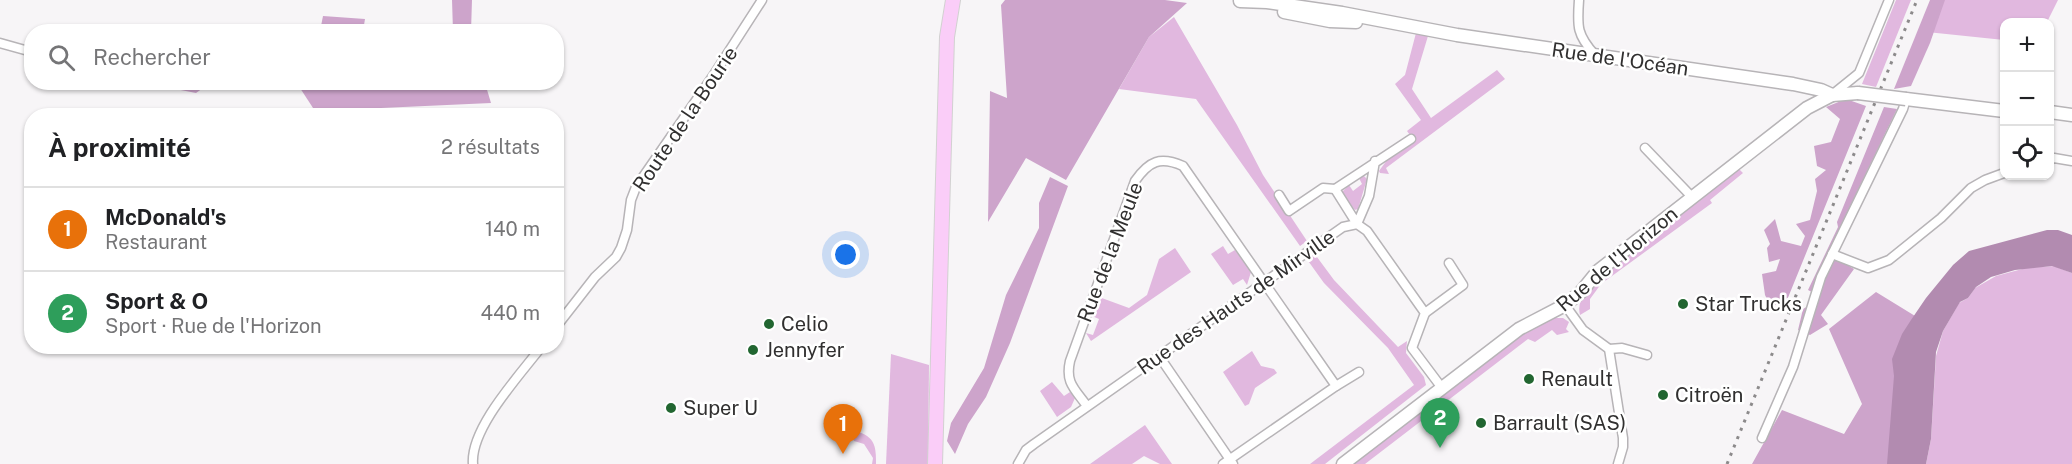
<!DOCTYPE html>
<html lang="fr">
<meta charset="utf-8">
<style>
body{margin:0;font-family:"Public Sans",sans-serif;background:#f2f2f2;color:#202124}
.controls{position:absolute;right:18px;top:18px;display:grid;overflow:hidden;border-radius:12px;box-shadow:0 2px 4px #0004}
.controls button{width:54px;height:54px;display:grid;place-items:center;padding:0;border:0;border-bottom:2px solid #e0e0e0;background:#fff;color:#202124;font:30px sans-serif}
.you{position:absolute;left:846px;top:255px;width:21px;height:21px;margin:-15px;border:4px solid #fff;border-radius:50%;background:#1a73e8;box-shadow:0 0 0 9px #1a73e833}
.badge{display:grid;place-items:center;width:39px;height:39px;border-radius:50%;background:#d93025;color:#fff;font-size:20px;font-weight:700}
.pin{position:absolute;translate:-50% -50px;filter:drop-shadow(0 2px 3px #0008)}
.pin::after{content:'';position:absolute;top:32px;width:21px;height:18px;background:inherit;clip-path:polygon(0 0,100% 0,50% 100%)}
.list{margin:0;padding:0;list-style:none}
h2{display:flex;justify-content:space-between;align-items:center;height:78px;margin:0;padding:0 24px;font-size:26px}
h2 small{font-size:20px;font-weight:400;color:#757577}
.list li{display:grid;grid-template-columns:39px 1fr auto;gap:18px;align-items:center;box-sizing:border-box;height:84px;padding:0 24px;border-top:2px solid #e0e0e0}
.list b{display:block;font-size:22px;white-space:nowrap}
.list p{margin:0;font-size:20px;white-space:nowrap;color:#757577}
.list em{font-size:20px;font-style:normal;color:#757577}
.icon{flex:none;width:33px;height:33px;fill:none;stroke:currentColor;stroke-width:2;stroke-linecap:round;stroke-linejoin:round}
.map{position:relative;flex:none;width:2072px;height:464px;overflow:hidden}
.search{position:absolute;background:#fff;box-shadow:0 2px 4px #0004;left:24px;top:24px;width:540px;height:66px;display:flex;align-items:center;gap:15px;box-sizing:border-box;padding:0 21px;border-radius:24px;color:#757577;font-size:22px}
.panel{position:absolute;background:#fff;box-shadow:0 2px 4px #0004;left:24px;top:108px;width:540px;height:246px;border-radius:24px}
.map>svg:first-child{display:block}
</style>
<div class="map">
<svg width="2072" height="464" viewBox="0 0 2072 464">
<rect width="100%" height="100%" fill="#f7f5f7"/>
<!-- green -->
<g fill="#e1b8df">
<polygon points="1896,0 1911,0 1876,87 1862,84"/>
<polygon points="1939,0 2058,0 2047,22 2004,22 2004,40 1927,32"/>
<polygon points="1174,17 1237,125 1263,175 1307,241 1300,246 1196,99 1119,89 1149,37"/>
<polygon points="1416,33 1428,36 1412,89 1431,118 1497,70 1505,79 1386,168 1389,174 1380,173 1379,171 1390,156 1396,155 1415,142 1407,131 1421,120 1395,84 1405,75"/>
<path d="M1738,168L1743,173L1710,200L1712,203L1601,284L1590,299V309L1580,315C1576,300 1588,289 1597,278Z"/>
<polygon points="1364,176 1367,179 1358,209 1355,210 1341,193 1349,185 1353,191 1362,184 1359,178"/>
<polygon points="1223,246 1228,254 1235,250 1251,272 1247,285 1243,279 1233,285 1211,254"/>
<polygon points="1175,248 1191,272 1091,341 1086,333 1093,335 1099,319 1092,316 1099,297 1129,308 1147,295 1159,259"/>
<polygon points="1314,253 1334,280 1398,347 1407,341 1406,353 1424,377 1426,385 1325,464 1310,464 1414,385 1388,348 1324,283 1306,258"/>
<polygon points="2054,266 2072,273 2072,464 1926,464 1931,439 1936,356 1943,331 1959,303 1968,298 1975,288 1996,276 2026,268"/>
<polygon points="1553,318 1563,318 1569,322 1566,329 1569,332 1557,335 1552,330 1535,342 1528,339 1365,464 1350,464 1530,328"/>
<polygon points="1252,351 1261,366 1274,369 1277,373 1255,388 1249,404 1245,406 1223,372"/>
<polygon points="891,354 929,365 928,464 886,464"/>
<polygon points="1052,382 1064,396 1070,392 1075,398 1071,407 1057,417 1040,391"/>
<polygon points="1145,425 1172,464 1160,464 1144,456 1132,464 1090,464"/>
<path d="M843,427C868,435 877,435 876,464H872L873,458L864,444L854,441L853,438L839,436Z"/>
</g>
<!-- forest -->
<g fill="#cda4cb">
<polygon points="452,0 472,0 471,31 453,31"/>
<polygon points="1005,0 1165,0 1187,3 1149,37 1066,180 1026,158 988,222 990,91 1007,98 1001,5"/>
<polygon points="1930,0 1945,0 1930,43 1911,86 1894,89"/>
<polygon points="323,16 365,19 363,31 321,26"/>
<polygon points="145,83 210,83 196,93"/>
<polygon points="300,83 485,83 491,103 315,111 300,88"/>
<polygon points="1846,99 1866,106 1785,305 1770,305 1765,295 1762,274 1776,271 1780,259 1769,262 1767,248 1770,244 1764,230 1775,219 1781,241 1801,246 1805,236 1796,224 1810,220 1817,191 1815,179 1826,170 1817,166 1814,146 1831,142 1840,119 1826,107"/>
<polygon points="1884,107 1897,109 1832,244 1834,257 1854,269 1821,315 1828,324 1810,335 1798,330 1803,309 1817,301 1818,295 1808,290 1838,227 1837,222"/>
<polygon points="1050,177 1068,186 1010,343 986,397 968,424 955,454 947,441 951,423 984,368 1006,295 1039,228 1039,203"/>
<polygon points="1876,292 1920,319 1896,464 1752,464 1782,410 1844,434 1862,404 1829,329"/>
</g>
<!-- water -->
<polygon fill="#b28bb0" points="2047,230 2058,230 2072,235 2072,273 2052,266 2015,270 1991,277 1976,287 1968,298 1960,302 1943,331 1936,352 1931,439 1926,464 1887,464 1894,376 1892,359 1902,334 1911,320 1926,298 1953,265 1969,251"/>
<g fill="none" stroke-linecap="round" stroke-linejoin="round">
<defs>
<g id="minor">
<path d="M1579,0C1577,27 1577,35 1595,55"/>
<polyline points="0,43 32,52"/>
<polyline points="1833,94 1859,73 1889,0"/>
<polyline points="1645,148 1692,197"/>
<polyline points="2050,160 2054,158 2072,161"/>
<polyline points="1375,161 1369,196 1357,224 1335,189 1411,139"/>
<polyline points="1279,195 1289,211 1323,188 1335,189"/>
<polyline points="1832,254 1868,268 1889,260 1941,218 1971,188 1985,180 2004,173"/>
<polyline points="1565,305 1583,330 1609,349 1623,438 1623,447 1618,464"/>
<polyline points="1425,313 1463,285 1449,263"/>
<polyline points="556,327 595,277 616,257 621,248 627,230 631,200 636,187 713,76 762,0"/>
<polyline points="1609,349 1622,348 1647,355"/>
<polyline points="1159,356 1233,464"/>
<polyline points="1336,386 1359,372"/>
<path d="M1087,406C1075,389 1065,383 1070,361L1135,181C1149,161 1160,156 1183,166L1336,386L1223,464"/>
<polyline points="1762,438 1793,367 1821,277 1903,109 1906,99"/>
<path d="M473,464C470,428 520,375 542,346"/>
<polyline points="1018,464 1026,450 1034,444 1343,227 1357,224 1367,231 1425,313 1412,348 1442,388"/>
</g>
<g id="secondary">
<polyline points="1240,1 1267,2 1342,13 1457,35 1793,84 1821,90 1832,95 1858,93"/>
<polyline points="1284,12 1330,21 1356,22"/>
<polyline points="1906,99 2004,111"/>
<polyline points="2050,112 2072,115"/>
<polyline points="1343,464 1519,329 1565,305 1581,292 1598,271 1807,108 1832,95"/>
</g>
<polyline id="primary" points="935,464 947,37 953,0"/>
</defs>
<!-- minor casing -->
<use href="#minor" stroke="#b7b4b7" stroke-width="11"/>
<!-- secondary casing -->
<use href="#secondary" stroke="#b7b4b7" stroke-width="15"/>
<!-- primary casing -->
<use href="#primary" stroke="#d2d1d1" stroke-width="16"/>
<!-- minor -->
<use href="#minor" stroke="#fff" stroke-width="8"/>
<!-- secondary -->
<use href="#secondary" stroke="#fff" stroke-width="12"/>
<!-- primary -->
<use href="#primary" stroke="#facdf8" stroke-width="14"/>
<!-- rail -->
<polyline stroke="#8c8a8b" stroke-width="3" stroke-dasharray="3 6" stroke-linecap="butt" points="1727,464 1917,0"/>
<defs>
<polyline id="secondary-bridge" points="1858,93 1906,99"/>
</defs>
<!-- secondary-bridge casing -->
<use href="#secondary-bridge" stroke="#b7b4b7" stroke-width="15" stroke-linecap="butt"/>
<!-- secondary-bridge -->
<use href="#secondary-bridge" stroke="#fff" stroke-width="12"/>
</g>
<!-- markers -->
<g fill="#226631" stroke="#fff" stroke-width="2">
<circle cx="1683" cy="304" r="6"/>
<circle cx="769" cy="324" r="6"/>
<circle cx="753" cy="350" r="6"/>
<circle cx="1529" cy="379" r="6"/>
<circle cx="1663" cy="395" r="6"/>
<circle cx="671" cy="408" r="6"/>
<circle cx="1481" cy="423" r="6"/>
</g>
<g text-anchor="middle" stroke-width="5" stroke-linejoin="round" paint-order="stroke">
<!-- street labels -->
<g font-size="20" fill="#313030" stroke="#fff">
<text transform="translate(1620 59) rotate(8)" y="7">Rue de l'Océan</text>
<text transform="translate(685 119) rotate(-56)" y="7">Route de la Bourie</text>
<text transform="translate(1110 252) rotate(-69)" y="7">Rue de la Meule</text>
<text transform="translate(1617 259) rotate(-40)" y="7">Rue de l'Horizon</text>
<text transform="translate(1236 302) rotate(-35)" y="7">Rue des Hauts de Mirville</text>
</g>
<!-- poi labels -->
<g font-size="20" fill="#313030" stroke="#fff" text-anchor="start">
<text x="1695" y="311">Star Trucks</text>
<text x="781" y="331">Celio</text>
<text x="765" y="357">Jennyfer</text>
<text x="1541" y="386">Renault</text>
<text x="1675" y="402">Citroën</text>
<text x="683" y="415">Super U</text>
<text x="1493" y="430">Barrault (SAS)</text>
</g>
</g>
</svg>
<div class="controls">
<button>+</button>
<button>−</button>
<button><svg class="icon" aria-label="locate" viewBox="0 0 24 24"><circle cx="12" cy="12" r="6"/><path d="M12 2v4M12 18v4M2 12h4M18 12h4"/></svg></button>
</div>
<div class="you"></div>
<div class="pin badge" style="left:843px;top:454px;background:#e8710a">1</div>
<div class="pin badge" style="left:1440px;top:448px;background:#2e9e5b">2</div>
<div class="search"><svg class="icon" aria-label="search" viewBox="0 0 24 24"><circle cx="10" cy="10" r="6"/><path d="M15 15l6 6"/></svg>Rechercher</div>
<section class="panel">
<h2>À proximité<small>2 résultats</small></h2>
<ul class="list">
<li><span class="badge" style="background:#e8710a">1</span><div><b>McDonald's</b><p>Restaurant</p></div><em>140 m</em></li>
<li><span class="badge" style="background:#2e9e5b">2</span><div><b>Sport &amp; O</b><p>Sport · Rue de l'Horizon</p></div><em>440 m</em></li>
</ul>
</section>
</div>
